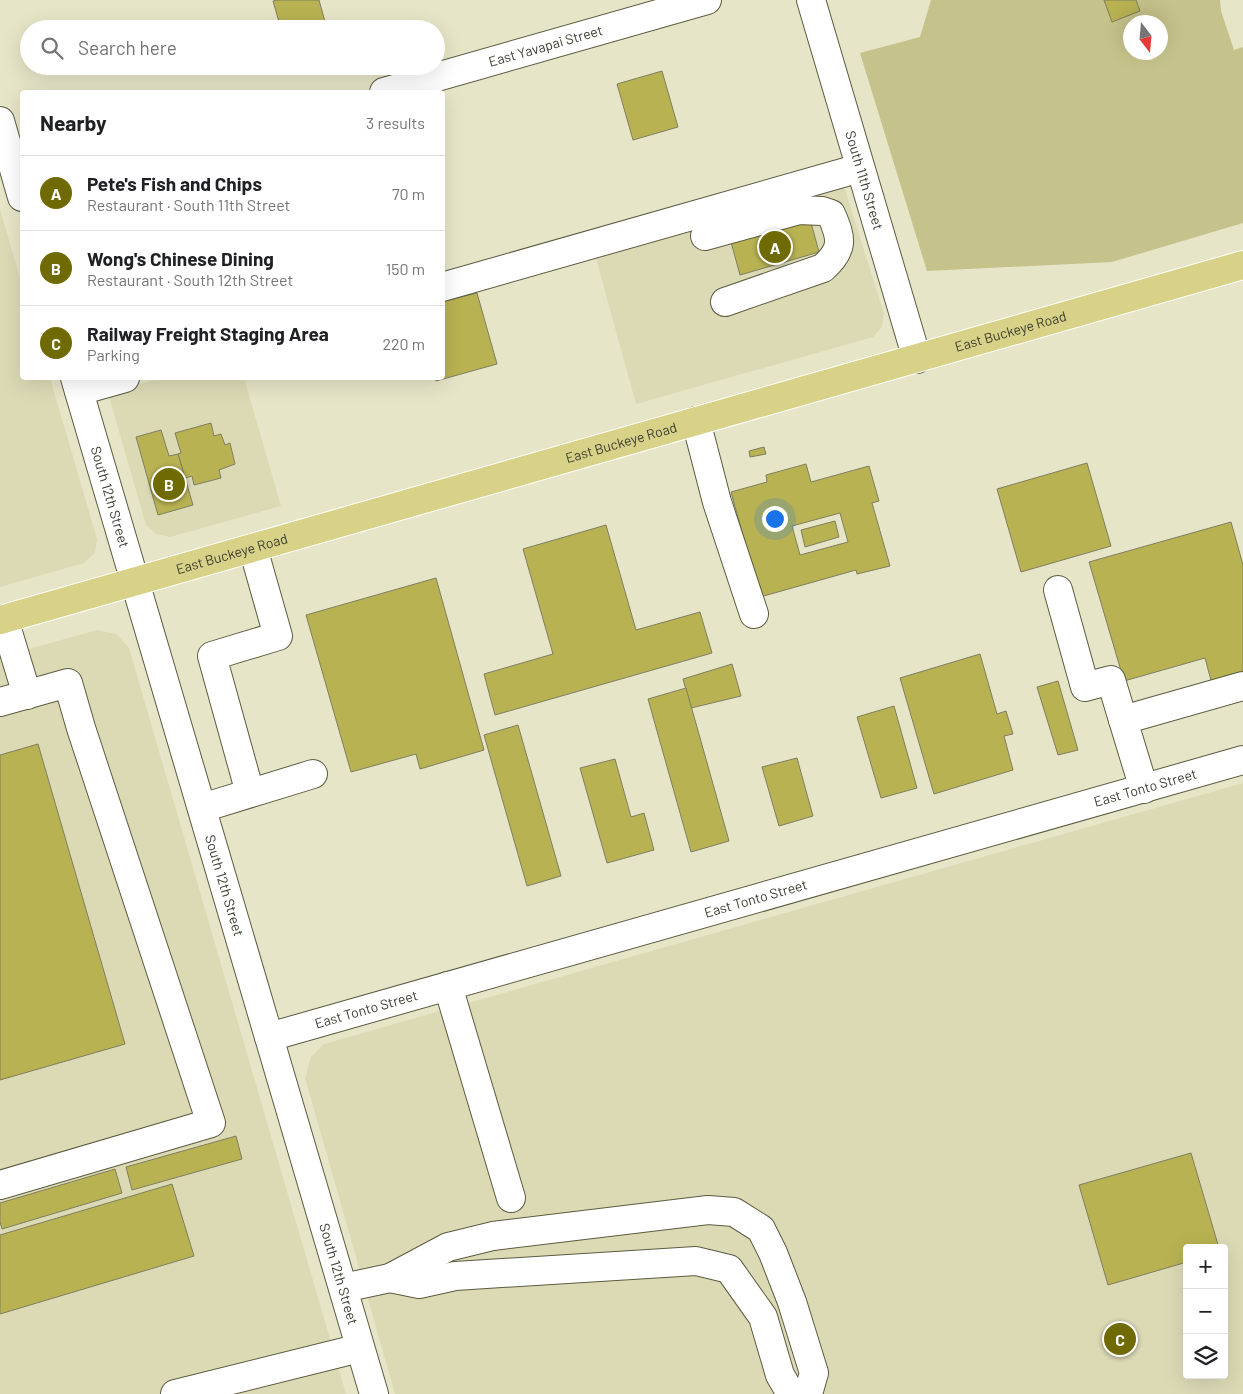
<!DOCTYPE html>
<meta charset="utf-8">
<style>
body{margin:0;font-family:Barlow,sans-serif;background:#f6f6f6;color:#202124}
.controls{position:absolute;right:15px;bottom:15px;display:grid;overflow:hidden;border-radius:5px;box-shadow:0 5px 20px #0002}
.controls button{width:45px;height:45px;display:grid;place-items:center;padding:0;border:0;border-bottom:1px solid #e0e0e0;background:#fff;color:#202124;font:25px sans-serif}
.compass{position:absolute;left:1123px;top:15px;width:45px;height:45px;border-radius:50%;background:#fff;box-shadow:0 5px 20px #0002;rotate:164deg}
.you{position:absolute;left:774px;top:518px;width:18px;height:18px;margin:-12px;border:4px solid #fff;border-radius:50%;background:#1a73e8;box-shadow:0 0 0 8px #1a73e833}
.badge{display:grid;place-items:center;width:32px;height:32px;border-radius:50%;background:#706a03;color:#fff;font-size:16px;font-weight:700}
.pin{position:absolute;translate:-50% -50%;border:2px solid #fff;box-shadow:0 1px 5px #0006}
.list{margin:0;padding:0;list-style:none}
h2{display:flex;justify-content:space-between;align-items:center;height:65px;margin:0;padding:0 20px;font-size:21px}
h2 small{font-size:16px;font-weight:400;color:#757577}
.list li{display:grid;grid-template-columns:32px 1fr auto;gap:15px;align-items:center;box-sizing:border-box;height:75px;padding:0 20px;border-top:1px solid #e0e0e0}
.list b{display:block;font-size:19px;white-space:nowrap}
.list p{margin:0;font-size:16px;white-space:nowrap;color:#757577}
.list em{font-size:16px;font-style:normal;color:#757577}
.icon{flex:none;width:28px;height:28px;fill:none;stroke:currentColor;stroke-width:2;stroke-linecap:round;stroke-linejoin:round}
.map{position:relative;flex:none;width:1243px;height:1394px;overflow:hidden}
.search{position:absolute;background:#fff;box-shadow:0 5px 20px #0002;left:20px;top:20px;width:425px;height:55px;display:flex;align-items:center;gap:12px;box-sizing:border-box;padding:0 18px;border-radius:28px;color:#757577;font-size:19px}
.panel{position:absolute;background:#fff;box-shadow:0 5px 20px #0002;left:20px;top:90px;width:425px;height:290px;border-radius:5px}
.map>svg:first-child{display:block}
</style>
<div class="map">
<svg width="1243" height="1394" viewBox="0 0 1243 1394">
<rect width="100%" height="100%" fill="#e6e5c7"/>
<!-- built -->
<g fill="#dcdab5" fill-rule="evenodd">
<polygon points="843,183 884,314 882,327 873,337 636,404 595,255"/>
<polygon points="0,209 22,285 22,378 50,378 97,539 95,553 84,563 0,587"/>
<polygon points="162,378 244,378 281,506 170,537 156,534 146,525 108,393"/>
<polygon points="97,630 116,634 129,648 346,1394 0,1394 0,657"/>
<path d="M1243,783V1394H395L305,1078L311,1057L324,1044ZM1187,1248H1224V1375H1187Z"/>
</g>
<!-- green -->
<path fill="#c5c28b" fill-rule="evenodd" d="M931,0H1220L1221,11L1234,50L1243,47V223L1112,262L927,271L860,53L920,37ZM1130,22H1160V52H1130Z"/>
<!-- building -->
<g fill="#b8b252" stroke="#7f7e62" fill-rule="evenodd">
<polygon points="277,0 319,0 327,29 281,29 273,1"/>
<polygon points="1104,0 1136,0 1140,11 1112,22"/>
<polygon points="662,71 678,127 633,140 617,84"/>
<polygon points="810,219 819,252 740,275 731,242"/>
<polygon points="477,293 497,364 436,381 435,378 442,378 442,302"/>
<polygon points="211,423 214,436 221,434 225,445 230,443 235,464 219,470 221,478 194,485 192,476 185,478 178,454 181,453 175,433"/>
<polygon points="161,430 169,456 178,454 193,505 158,515 136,437"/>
<polygon points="764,447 766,454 750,457 749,451"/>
<polygon points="1087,463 1111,546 1021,572 997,489"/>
<path d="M806,464L811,482L869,466L879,501L872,503L890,566L857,574L856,570L760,597L731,492L767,482L766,475ZM840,513L848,542L800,555L792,526Z"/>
<polygon points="835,521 839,537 805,547 801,530"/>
<polygon points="1231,522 1243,565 1243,675 1212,684 1205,658 1124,681 1089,562"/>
<polygon points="606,525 636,630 700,612 712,653 495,715 484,674 553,654 523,549"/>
<polygon points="436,578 484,750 420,769 416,754 351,772 306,615"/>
<polygon points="980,654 997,714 1006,711 1013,734 1004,736 1013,770 934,794 900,678"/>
<polygon points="732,664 741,696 691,708 683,679"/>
<polygon points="1058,681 1078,750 1058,755 1037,687"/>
<polygon points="686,688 729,841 691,852 648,699"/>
<polygon points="894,706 917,788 881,798 857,717"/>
<polygon points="518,725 561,876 527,886 484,735"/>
<polygon points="38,744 125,1044 0,1080 0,755"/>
<polygon points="797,758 813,816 779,826 762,767"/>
<polygon points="615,759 631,817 644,813 654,850 607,863 580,768"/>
<polygon points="236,1136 242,1159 132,1190 126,1167"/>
<polygon points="1191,1153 1219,1248 1187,1248 1187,1262 1108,1285 1079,1185"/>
<polygon points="115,1169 122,1193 2,1229 0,1222 0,1203"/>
<polygon points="172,1184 194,1256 0,1314 0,1235"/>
</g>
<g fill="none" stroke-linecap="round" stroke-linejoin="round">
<defs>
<g id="minor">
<path id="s1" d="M811,0L917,359"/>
<path id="s2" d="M384,92L707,0"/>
<polyline points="0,121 22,197"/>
<path d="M705,236L799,210L822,211L831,214C842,239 844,249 823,268L725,302"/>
<polyline points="442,287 860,168"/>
<path id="s3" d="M75,378L374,1394"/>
<polyline points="79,391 125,378"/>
<polyline points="696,421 717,502 754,614"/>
<polyline points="1058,590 1085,687 1111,680 1123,720"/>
<polyline points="4,619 27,695"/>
<polyline points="0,702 68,683 81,728 211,1123 0,1185"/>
<polyline points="1144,789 1123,720 1243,686"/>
<polyline points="250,793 212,656 278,636 253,548"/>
<polyline points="202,808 313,774"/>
<polyline points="448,986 511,1198"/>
<path id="s4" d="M269,1037L1243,760"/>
<polyline points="390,1278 419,1284 455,1276 696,1261 729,1269 763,1317 780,1375 791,1394"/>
<polyline points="343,1288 390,1278 448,1247 493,1236 708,1210 734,1212 761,1229 773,1253 792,1302 814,1373 808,1394"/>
<polyline points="175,1394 360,1348"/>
</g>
<g id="major">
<path id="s5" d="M0,620L1243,265"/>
</g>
</defs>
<!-- minor casing -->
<use href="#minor" stroke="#5c5b41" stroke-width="30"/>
<!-- major casing -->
<use href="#major" stroke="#fff" stroke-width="30"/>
<!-- minor -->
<use href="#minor" stroke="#fff" stroke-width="28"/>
<!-- major -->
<use href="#major" stroke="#d7d288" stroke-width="28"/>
</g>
<g text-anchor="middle" stroke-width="5" stroke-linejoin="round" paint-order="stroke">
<!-- street labels -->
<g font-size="14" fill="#3d3d31" stroke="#e6e5c7">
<text dy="5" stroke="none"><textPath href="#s2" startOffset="168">East Yavapai Street</textPath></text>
<text dy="5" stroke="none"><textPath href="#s1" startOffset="188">South 11th Street</textPath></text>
<text dy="5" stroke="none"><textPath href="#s5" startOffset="1051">East Buckeye Road</textPath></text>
<text dy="5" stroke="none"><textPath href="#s5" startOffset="646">East Buckeye Road</textPath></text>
<text dy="5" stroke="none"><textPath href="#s3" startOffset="124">South 12th Street</textPath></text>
<text dy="5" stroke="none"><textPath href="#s5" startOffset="241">East Buckeye Road</textPath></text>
<text dy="5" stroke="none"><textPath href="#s4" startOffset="911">East Tonto Street</textPath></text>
<text dy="5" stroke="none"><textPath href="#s3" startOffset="529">South 12th Street</textPath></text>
<text dy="5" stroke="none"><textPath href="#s4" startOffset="506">East Tonto Street</textPath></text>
<text dy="5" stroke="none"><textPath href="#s4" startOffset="101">East Tonto Street</textPath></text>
<text dy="5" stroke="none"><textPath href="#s3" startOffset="934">South 12th Street</textPath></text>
</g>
</g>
</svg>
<div class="controls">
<button>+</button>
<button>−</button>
<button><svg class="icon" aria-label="layers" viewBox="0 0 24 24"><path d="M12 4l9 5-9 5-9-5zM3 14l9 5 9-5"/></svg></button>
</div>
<svg class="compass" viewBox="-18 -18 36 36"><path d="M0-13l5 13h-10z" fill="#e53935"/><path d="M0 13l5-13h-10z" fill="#757577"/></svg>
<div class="you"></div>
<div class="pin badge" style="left:775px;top:247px">A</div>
<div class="pin badge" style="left:169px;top:484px">B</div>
<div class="pin badge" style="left:1120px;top:1339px">C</div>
<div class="search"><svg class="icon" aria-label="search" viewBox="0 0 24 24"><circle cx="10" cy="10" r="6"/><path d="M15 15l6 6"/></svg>Search here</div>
<section class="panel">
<h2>Nearby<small>3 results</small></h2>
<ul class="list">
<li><span class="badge">A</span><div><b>Pete's Fish and Chips</b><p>Restaurant · South 11th Street</p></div><em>70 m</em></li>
<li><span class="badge">B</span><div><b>Wong's Chinese Dining</b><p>Restaurant · South 12th Street</p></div><em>150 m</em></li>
<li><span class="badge">C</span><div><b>Railway Freight Staging Area</b><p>Parking</p></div><em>220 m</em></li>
</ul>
</section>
</div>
